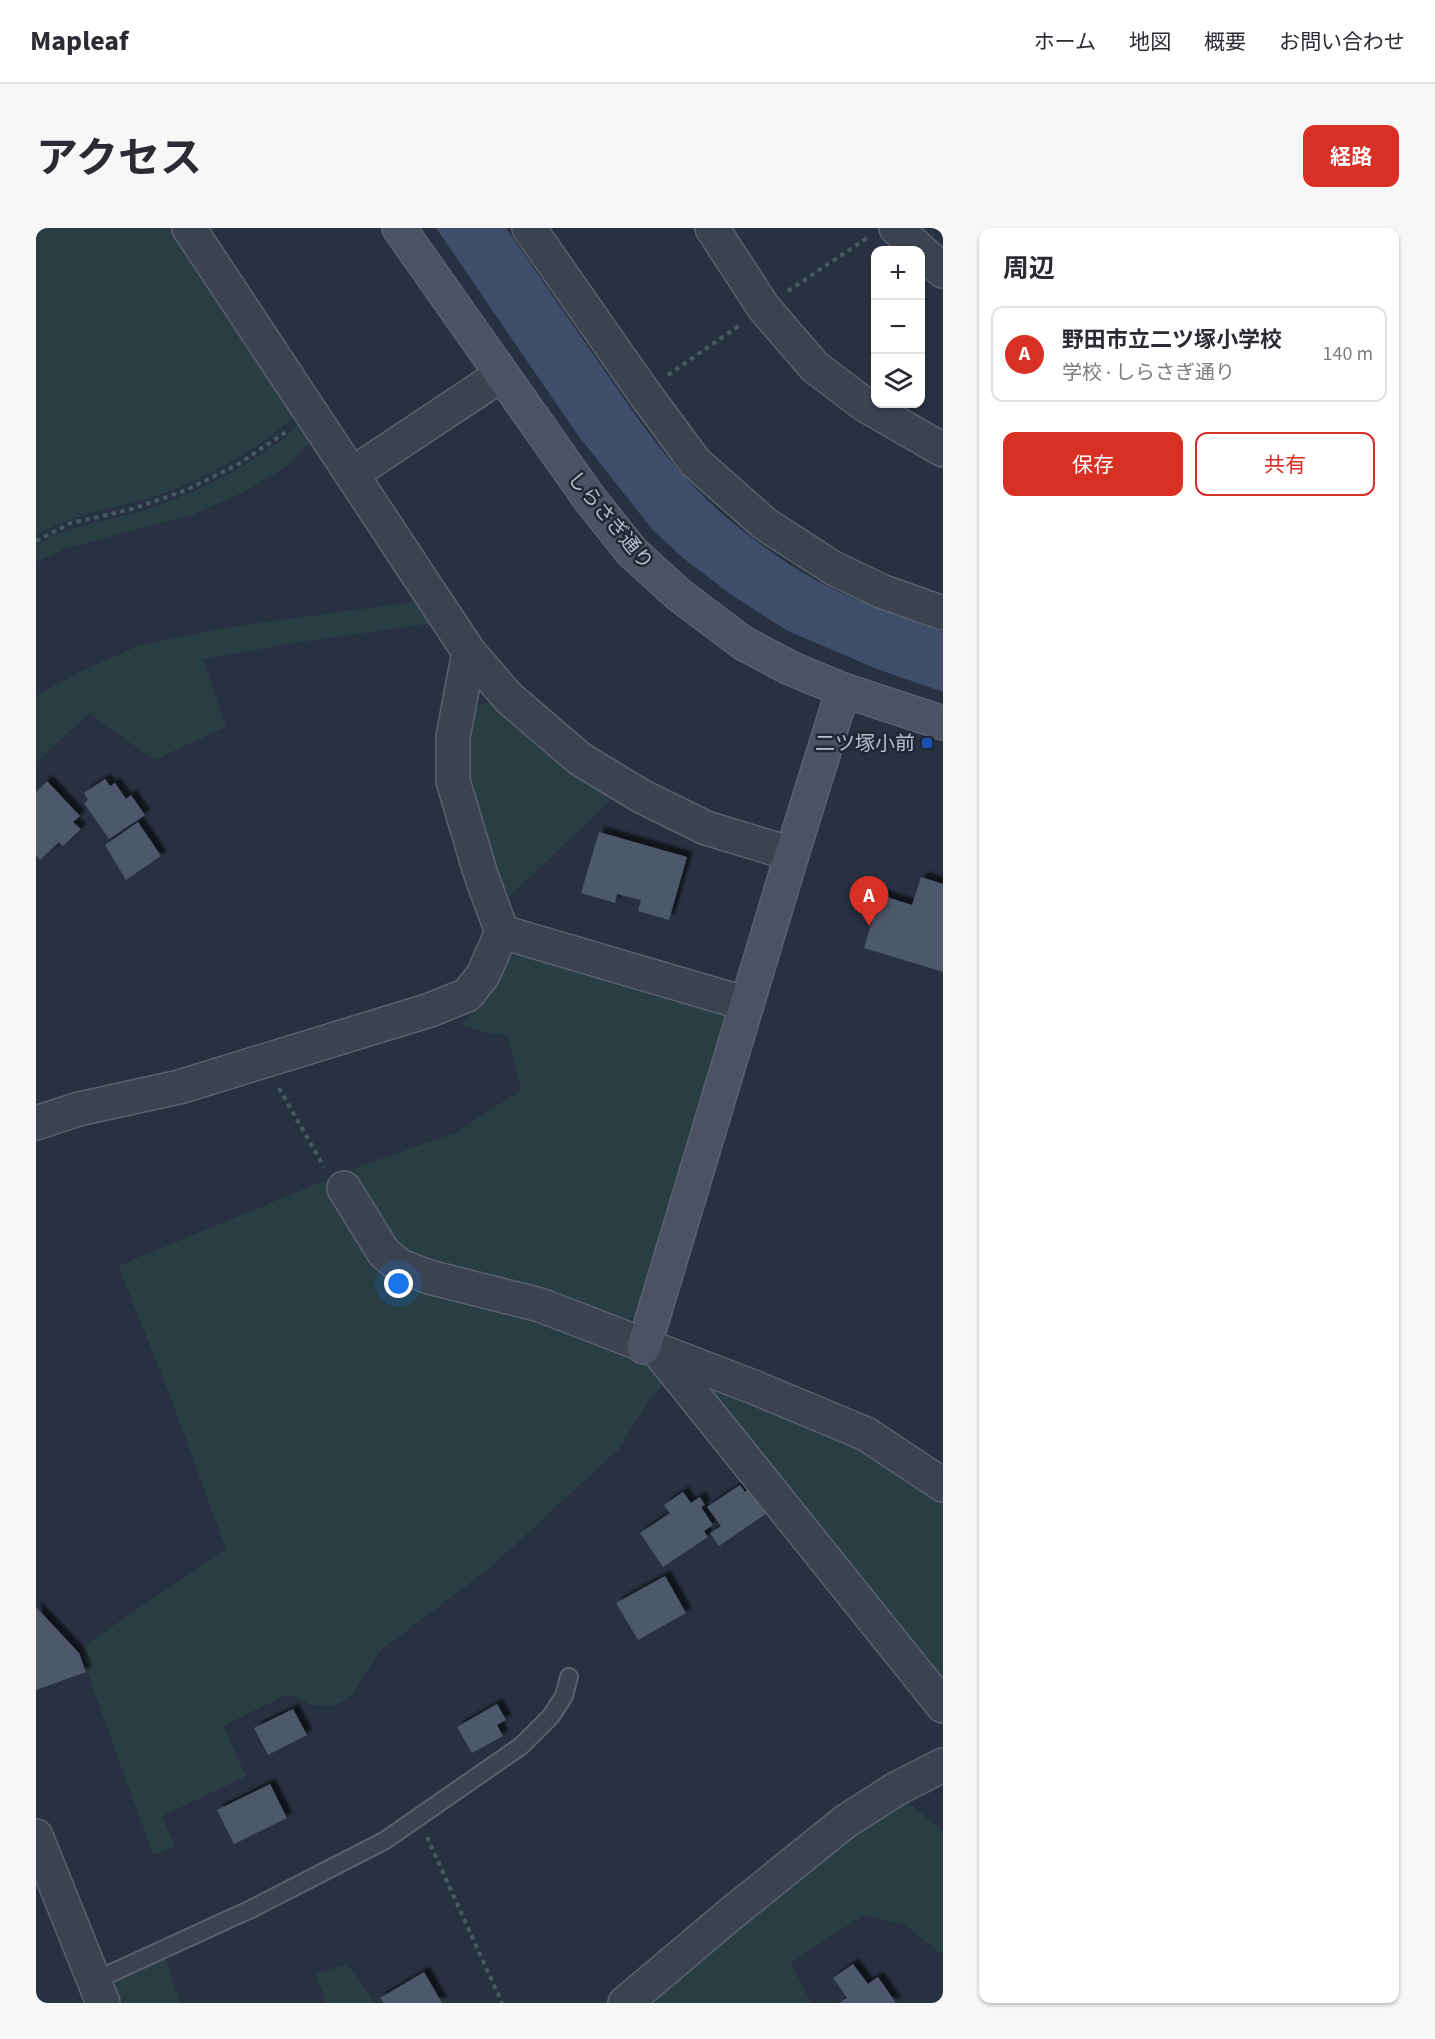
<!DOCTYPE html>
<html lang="ja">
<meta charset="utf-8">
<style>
body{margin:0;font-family:"Source Sans 3","Noto Sans JP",sans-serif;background:#f7f7f7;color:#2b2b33}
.controls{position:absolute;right:18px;top:18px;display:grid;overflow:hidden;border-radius:12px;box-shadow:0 2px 4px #0004}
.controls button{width:54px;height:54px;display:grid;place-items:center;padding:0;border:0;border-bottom:2px solid #e1e1e2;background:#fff;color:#2b2b33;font:30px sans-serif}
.you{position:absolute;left:363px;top:1056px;width:21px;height:21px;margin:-15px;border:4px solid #fff;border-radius:50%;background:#1a73e8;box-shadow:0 0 0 9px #1a73e833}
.badge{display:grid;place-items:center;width:39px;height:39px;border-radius:50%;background:#d93025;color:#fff;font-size:20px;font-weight:700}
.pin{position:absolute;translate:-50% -50px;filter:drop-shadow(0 2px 3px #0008)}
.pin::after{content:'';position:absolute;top:32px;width:21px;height:18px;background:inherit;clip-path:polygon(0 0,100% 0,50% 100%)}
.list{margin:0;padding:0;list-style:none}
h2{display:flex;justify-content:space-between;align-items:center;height:78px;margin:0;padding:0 24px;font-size:26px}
h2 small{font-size:20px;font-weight:400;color:#7c7c81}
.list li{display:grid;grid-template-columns:39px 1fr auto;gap:18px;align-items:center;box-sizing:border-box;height:96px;margin:0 12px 12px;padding:0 12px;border:2px solid #e1e1e2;border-radius:12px}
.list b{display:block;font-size:22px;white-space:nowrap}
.list p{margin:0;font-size:20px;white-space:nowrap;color:#7c7c81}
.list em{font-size:20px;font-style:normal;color:#7c7c81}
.actions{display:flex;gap:12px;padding:18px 24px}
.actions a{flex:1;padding:14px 0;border:2px solid #d93025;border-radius:12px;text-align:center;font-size:21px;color:#d93025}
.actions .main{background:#d93025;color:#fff}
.icon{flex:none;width:33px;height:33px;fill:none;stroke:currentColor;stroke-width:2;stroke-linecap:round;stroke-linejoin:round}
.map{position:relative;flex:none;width:907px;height:1775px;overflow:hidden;border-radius:12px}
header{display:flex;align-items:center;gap:36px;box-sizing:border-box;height:84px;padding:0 30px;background:#fff;border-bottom:2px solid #e1e1e2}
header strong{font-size:28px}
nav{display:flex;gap:33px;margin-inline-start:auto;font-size:21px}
.intro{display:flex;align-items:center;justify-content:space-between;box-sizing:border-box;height:144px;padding:0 36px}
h1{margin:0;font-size:42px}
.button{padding:15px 27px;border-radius:12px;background:#d93025;color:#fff;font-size:21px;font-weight:700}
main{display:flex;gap:36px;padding:0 36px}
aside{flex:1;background:#fff;border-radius:12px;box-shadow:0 2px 4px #0004}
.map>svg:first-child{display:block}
</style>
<header>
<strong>Mapleaf</strong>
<nav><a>ホーム</a><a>地図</a><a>概要</a><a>お問い合わせ</a></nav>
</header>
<div class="intro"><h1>アクセス</h1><a class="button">経路</a></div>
<main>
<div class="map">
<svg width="907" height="1775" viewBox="0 0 907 1775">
<defs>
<filter id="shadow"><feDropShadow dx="5.5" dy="-5.5" stdDeviation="1.5" flood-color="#0009"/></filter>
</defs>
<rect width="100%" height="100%" fill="#273141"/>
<!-- green -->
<g fill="#293e42">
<path d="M0,0H138L259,186C232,218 158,257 117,269C78,280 36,287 0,307Z"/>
<path d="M262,195L275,213L251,238L210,263L156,287L31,320L0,334V317C34,297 71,293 109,282C148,269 186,253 220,229C236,219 252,210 262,195Z"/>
<polygon points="384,373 398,395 264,414 167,431 190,499 118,532 53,485 0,535 0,468 41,445 104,417 195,399"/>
<polygon points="458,473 578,569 466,676 432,554 430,528 437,479"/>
<polygon points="487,725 685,783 691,795 607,1084 583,1095 387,1032 357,1020 311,943 421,904 485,862 472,807 450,805 426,797 477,727"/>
<polygon points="288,953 335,1035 342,1044 362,1055 487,1086 605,1131 633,1151 614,1171 582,1222 455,1339 344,1423 313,1471 296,1478 276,1477 252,1466 187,1498 210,1548 126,1588 139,1618 117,1627 43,1421 190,1321 133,1165 82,1038"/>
<polygon points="653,1153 693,1165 822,1220 907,1274 907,1468"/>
<polygon points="862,1567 907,1603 907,1727 869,1697 828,1687 755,1734 775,1775 599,1775"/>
<polygon points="129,1727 144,1775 80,1775 72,1753"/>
<polygon points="311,1736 335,1769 338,1775 290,1775 280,1746"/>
</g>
<!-- water -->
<path fill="#3e4d69" d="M400,0H470C502,46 534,93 566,139C591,175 616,212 645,245C676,280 714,310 753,336C800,367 854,385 907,404V464L841,441L752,403L697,368L647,330L616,301L541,206Z"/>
<!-- building -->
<g fill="#4d586a" filter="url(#shadow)">
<polygon points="69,551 74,558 79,555 90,571 95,567 109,587 73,611 48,575 52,572 48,565"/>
<polygon points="11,553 44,588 37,594 45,601 27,618 23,614 4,632 0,627 0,564"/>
<polygon points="102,594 125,628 90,652 69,617"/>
<polygon points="563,604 651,629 633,692 602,683 605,672 581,666 579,675 545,665"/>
<polygon points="885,649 907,656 907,744 828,720 844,667 876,677"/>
<polygon points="704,1257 709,1264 714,1260 731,1285 683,1318 674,1305 685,1298 671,1279"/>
<polygon points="647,1264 655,1275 664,1269 669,1277 665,1279 677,1297 668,1303 672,1309 627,1339 604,1305 634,1285 628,1277"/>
<polygon points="629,1348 650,1385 602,1412 580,1375"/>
<polygon points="0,1379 43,1425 50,1444 0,1462"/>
<polygon points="461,1476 470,1492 461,1497 467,1508 436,1525 421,1499"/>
<polygon points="257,1481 271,1507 232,1527 218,1500"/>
<polygon points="234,1556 251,1590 198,1616 181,1582"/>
<polygon points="817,1736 832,1756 842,1749 860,1775 803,1775 811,1770 797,1750"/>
<polygon points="388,1744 406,1775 348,1775 344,1770"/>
</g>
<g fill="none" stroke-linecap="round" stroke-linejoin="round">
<defs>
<polyline id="lane" points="58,1753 213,1682 348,1613 485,1518 515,1488 528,1468 533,1449"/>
<g id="street">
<polyline points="153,0 433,424 473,470 544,531 605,568 670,600 756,626"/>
<polyline points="493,0 606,162 659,234 729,296 797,340 845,363 907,385"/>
<polyline points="676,0 728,80 779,139 829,177 907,222"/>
<polyline points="860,0 907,43"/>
<polyline points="316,246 465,147"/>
<polyline points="466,704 711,776"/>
<polyline points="0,895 43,881 143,859 394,782 431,767 447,747 466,704 445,647 417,553 417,509 433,424"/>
<polyline points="308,960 348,1025 364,1038 393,1049 504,1077 720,1160 830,1206 907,1257"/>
<polyline points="623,1124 907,1478"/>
<polyline points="0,1608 67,1775"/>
<polyline points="589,1775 697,1684 810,1593 860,1561 907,1537"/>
</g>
<g id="secondary">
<polyline points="363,0 553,270 596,324 642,366 707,415 754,440 807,462 907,495"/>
<polyline points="608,1119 756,626 807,462"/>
</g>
</defs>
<!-- lane casing -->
<use href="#lane" stroke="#59616e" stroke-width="20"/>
<!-- street casing -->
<use href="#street" stroke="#59616e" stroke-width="36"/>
<!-- secondary casing -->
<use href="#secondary" stroke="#59616e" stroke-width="36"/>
<!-- path -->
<g stroke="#475b5f" stroke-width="4" stroke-dasharray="4.5 4.5" stroke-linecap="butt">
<polyline points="752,63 831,10"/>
<polyline points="632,147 704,97"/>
<polyline points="0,313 35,295 96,281 150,262 201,237 250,204"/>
<polyline points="243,860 288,939"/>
<polyline points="391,1609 466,1775"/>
</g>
<!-- lane -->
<use href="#lane" stroke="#3b4351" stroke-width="16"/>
<!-- street -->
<use href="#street" stroke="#3b4351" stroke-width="33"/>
<!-- secondary -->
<use href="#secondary" stroke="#4a5264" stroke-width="33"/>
</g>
<!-- markers -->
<rect fill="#1a4fb4" stroke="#202836" stroke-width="2" x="885" y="509" width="12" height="12" rx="3"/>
<g text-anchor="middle" stroke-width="5" stroke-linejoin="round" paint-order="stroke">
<!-- street labels -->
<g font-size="20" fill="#b8becb" stroke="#202836">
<text transform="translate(575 292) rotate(50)" y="7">しらさぎ通り</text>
</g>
<!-- poi labels -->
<g font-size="20" fill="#b8becb" stroke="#202836" text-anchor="end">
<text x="879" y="522">二ツ塚小前</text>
</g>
</g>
</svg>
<div class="controls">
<button>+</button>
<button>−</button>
<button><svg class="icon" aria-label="layers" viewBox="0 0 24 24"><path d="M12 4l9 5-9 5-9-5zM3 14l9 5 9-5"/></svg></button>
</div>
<div class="you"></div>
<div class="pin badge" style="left:833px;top:698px">A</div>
</div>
<aside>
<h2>周辺<small></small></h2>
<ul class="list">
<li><span class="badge">A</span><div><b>野田市立二ツ塚小学校</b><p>学校 · しらさぎ通り</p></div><em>140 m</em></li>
</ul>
<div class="actions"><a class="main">保存</a><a>共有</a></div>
</aside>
</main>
